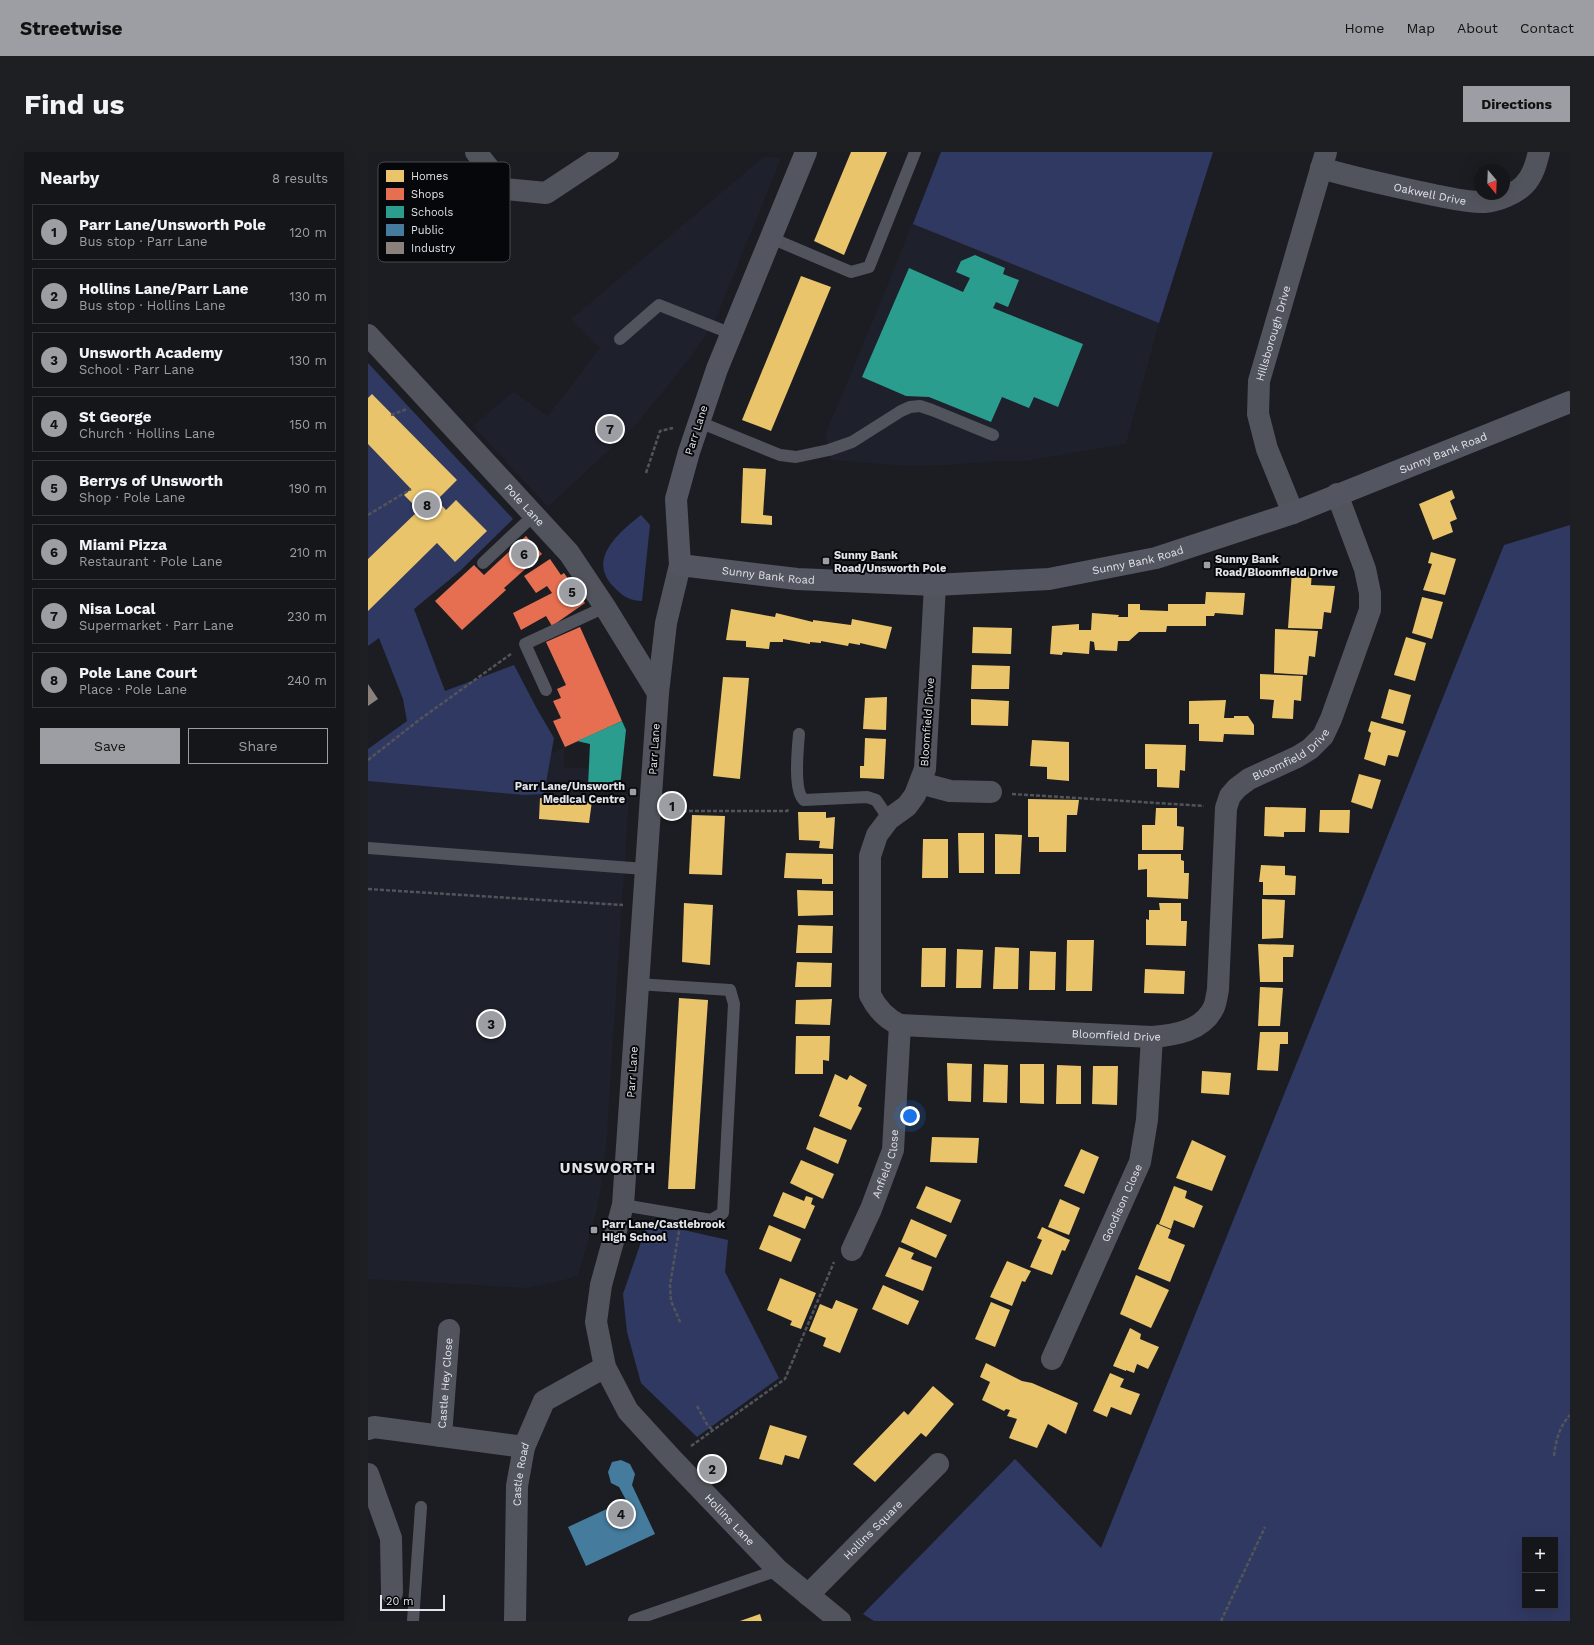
<!DOCTYPE html>
<meta charset="utf-8">
<style>
body{margin:0;font-family:"Work Sans",sans-serif;background:#1e1f23;color:#f1f3f6}
.controls{position:absolute;right:12px;bottom:12px;display:grid;overflow:hidden;border-radius:0px;box-shadow:0 4px 16px #0002}
.controls button{width:36px;height:36px;display:grid;place-items:center;padding:0;border:0;border-bottom:1px solid #343539;background:#15161a;color:#f1f3f6;font:20px sans-serif}
.compass{position:absolute;left:1106px;top:12px;width:36px;height:36px;border-radius:50%;background:#15161a;box-shadow:0 4px 16px #0002;rotate:161deg}
.scale{position:absolute;left:12px;bottom:10px;width:65px;box-sizing:border-box;padding-left:4px;border:2px solid #e1e3e8;border-top:0;font-size:11px;line-height:14px;white-space:nowrap;color:#e1e3e8;-webkit-text-stroke:3px #06070a;paint-order:stroke}
.you{position:absolute;left:542px;top:964px;width:14px;height:14px;margin:-10px;border:3px solid #fff;border-radius:50%;background:#1a73e8;box-shadow:0 0 0 6px #1a73e833}
.badge{display:grid;place-items:center;width:26px;height:26px;border-radius:50%;background:#9c9ea3;color:#111;font-size:13px;font-weight:700}
.pin{position:absolute;translate:-50% -50%;border:2px solid #fff;box-shadow:0 1px 4px #0006}
.list{margin:0;padding:0;list-style:none}
h2{display:flex;justify-content:space-between;align-items:center;height:52px;margin:0;padding:0 16px;font-size:17px}
h2 small{font-size:13px;font-weight:400;color:#9d9fa2}
.list li{display:grid;grid-template-columns:26px 1fr auto;gap:12px;align-items:center;box-sizing:border-box;height:56px;margin:0 8px 8px;padding:0 8px;border:1px solid #343539;border-radius:0px}
.list b{display:block;font-size:15px;white-space:nowrap}
.list p{margin:0;font-size:13px;white-space:nowrap;color:#9d9fa2}
.list em{font-size:13px;font-style:normal;color:#9d9fa2}
.actions{display:flex;gap:8px;padding:12px 16px}
.actions a{flex:1;padding:9px 0;border:1px solid #9c9ea3;border-radius:0px;text-align:center;font-size:14px;color:#9c9ea3}
.actions .main{background:#9c9ea3;color:#111}
.map{position:relative;flex:none;width:1202px;height:1469px;overflow:hidden;border-radius:0px}
header{display:flex;align-items:center;gap:24px;box-sizing:border-box;height:56px;padding:0 20px;background:#9c9ea3;color:#111}
header strong{font-size:19px}
nav{display:flex;gap:22px;margin-inline-start:auto;font-size:14px}
.intro{display:flex;align-items:center;justify-content:space-between;box-sizing:border-box;height:96px;padding:0 24px}
h1{margin:0;font-size:28px}
.button{padding:10px 18px;border-radius:0px;background:#9c9ea3;color:#111;font-size:14px;font-weight:700}
main{display:flex;gap:24px;padding:0 24px}
aside{flex:1;background:#15161a;border-radius:0px;box-shadow:0 4px 16px #0002}
.map>svg:first-child{display:block}
</style>
<header>
<strong>Streetwise</strong>
<nav><a>Home</a><a>Map</a><a>About</a><a>Contact</a></nav>
</header>
<div class="intro"><h1>Find us</h1><a class="button">Directions</a></div>
<main>
<aside>
<h2>Nearby<small>8 results</small></h2>
<ul class="list">
<li><span class="badge">1</span><div><b>Parr Lane/Unsworth Pole</b><p>Bus stop · Parr Lane</p></div><em>120 m</em></li>
<li><span class="badge">2</span><div><b>Hollins Lane/Parr Lane</b><p>Bus stop · Hollins Lane</p></div><em>130 m</em></li>
<li><span class="badge">3</span><div><b>Unsworth Academy</b><p>School · Parr Lane</p></div><em>130 m</em></li>
<li><span class="badge">4</span><div><b>St George</b><p>Church · Hollins Lane</p></div><em>150 m</em></li>
<li><span class="badge">5</span><div><b>Berrys of Unsworth</b><p>Shop · Pole Lane</p></div><em>190 m</em></li>
<li><span class="badge">6</span><div><b>Miami Pizza</b><p>Restaurant · Pole Lane</p></div><em>210 m</em></li>
<li><span class="badge">7</span><div><b>Nisa Local</b><p>Supermarket · Parr Lane</p></div><em>230 m</em></li>
<li><span class="badge">8</span><div><b>Pole Lane Court</b><p>Place · Pole Lane</p></div><em>240 m</em></li>
</ul>
<div class="actions"><a class="main">Save</a><a>Share</a></div>
</aside>
<div class="map">
<svg width="1202" height="1469" viewBox="0 0 1202 1469">
<rect width="100%" height="100%" fill="#1c1d22"/>
<!-- built -->
<g fill="#1e202c">
<polygon points="573,0 845,0 791,171 758,292 658,309 628,309 581,313 540,314 463,308 458,283 459,278 509,159"/>
<polygon points="397,4 413,6 347,169 322,206 267,274 180,355 105,274 145,240 180,264 232,196 203,167"/>
<polygon points="197,595 196,615 224,617 222,644 261,644 239,982 235,1024 228,1061 210,1123 196,1128 158,1136 0,1127 0,624 170,608"/>
</g>
<!-- green -->
<g fill="#303962" fill-rule="evenodd">
<polygon points="573,0 845,0 791,171 545,72"/>
<polygon points="0,211 145,367 92,419 46,457 77,539 146,513 169,557 186,586 176,642 156,643 0,629 0,597 39,569 35,547 11,486 0,494"/>
<path d="M273,363L282,373L274,449C262,449 254,444 245,434C219,406 252,380 273,363Z"/>
<path d="M1202,373V1469H506L495,1462L647,1307L733,1396L938,888L1136,393ZM1157,1388H1187V1454H1157Z"/>
<polygon points="280,1070 360,1088 357,1120 411,1226 329,1285 273,1231 259,1180 255,1142"/>
</g>
<!-- homes -->
<g fill="#e9c46a">
<polygon points="483,0 519,0 476,103 446,89"/>
<polygon points="433,124 463,135 403,279 374,268"/>
<polygon points="4,242 89,328 69,348 78,358 88,348 119,379 87,410 69,391 0,459 0,407 51,358 36,343 43,337 0,292 0,246"/>
<polygon points="375,316 398,317 395,363 404,364 404,373 373,371"/>
<polygon points="1084,338 1087,346 1082,349 1089,367 1082,370 1085,380 1065,388 1051,352"/>
<polygon points="1063,400 1088,407 1077,443 1055,438 1064,412 1060,411"/>
<polygon points="924,419 944,420 943,433 967,434 963,461 956,460 954,477 920,476"/>
<polygon points="838,440 877,441 875,463 847,461 846,464 838,464 838,474 799,474 798,480 771,480 761,489 750,489 749,499 727,498 726,490 722,489 721,502 695,500 694,503 682,502 684,474 711,472 711,478 723,478 724,461 751,463 750,465 760,465 760,452 772,452 772,458 800,459 800,452 837,452"/>
<polygon points="1054,445 1075,450 1064,487 1044,481"/>
<polygon points="363,457 407,465 408,461 445,470 445,468 483,473 484,467 524,475 518,497 492,491 492,493 481,491 480,494 453,489 453,491 442,490 442,492 415,487 415,490 402,490 401,497 378,495 378,489 358,488"/>
<polygon points="605,475 644,476 643,502 604,501"/>
<polygon points="907,477 950,479 947,505 941,504 939,523 906,521"/>
<polygon points="1038,485 1058,491 1047,529 1026,523"/>
<polygon points="604,513 642,514 641,537 603,537"/>
<polygon points="892,522 935,524 933,549 926,548 925,567 904,566 906,548 892,547"/>
<polygon points="355,525 381,526 372,627 345,624"/>
<polygon points="1021,537 1043,543 1035,572 1013,566"/>
<polygon points="519,545 518,578 495,577 497,546"/>
<polygon points="603,547 641,549 640,574 603,573"/>
<polygon points="858,548 856,566 866,566 866,564 880,564 886,573 886,583 856,582 855,590 831,589 831,572 821,572 821,549"/>
<polygon points="1003,569 1038,579 1030,605 1020,603 1017,614 996,607 1003,581 1000,579"/>
<polygon points="497,586 518,587 516,627 492,626 492,614 496,614"/>
<polygon points="664,588 701,590 701,629 679,627 679,615 662,614"/>
<polygon points="777,592 818,593 817,619 812,618 811,636 789,635 789,617 777,617"/>
<polygon points="991,622 1013,628 1004,657 983,650"/>
<polygon points="172,646 224,649 221,671 171,667"/>
<polygon points="660,647 711,648 709,663 699,663 698,700 671,700 671,685 660,685"/>
<polygon points="897,655 938,656 937,680 916,680 916,685 896,684"/>
<polygon points="788,656 809,656 809,674 816,675 815,698 774,698 774,673 787,673"/>
<polygon points="952,658 982,658 981,681 951,680"/>
<polygon points="430,660 458,660 458,666 467,665 465,697 451,696 452,689 431,688"/>
<polygon points="324,663 357,664 354,723 321,722"/>
<polygon points="590,681 616,681 616,721 591,721"/>
<polygon points="627,682 654,683 652,722 627,722"/>
<polygon points="555,687 580,687 580,726 554,726"/>
<polygon points="418,701 465,702 465,732 454,732 454,727 416,726"/>
<polygon points="770,702 813,702 813,708 816,709 816,721 821,721 820,747 779,745 779,717 770,718"/>
<polygon points="893,713 917,714 917,723 928,724 927,743 895,743 895,730 891,730"/>
<polygon points="429,738 465,739 465,763 430,764"/>
<polygon points="894,747 917,748 915,786 894,787"/>
<polygon points="316,751 345,753 342,813 314,810"/>
<polygon points="791,751 813,751 813,769 819,769 818,794 778,793 778,767 781,768 781,758 792,758"/>
<polygon points="430,773 465,774 464,801 428,801"/>
<polygon points="699,788 726,788 724,839 698,839"/>
<polygon points="890,792 926,793 925,805 915,805 915,830 892,830"/>
<polygon points="627,795 651,796 650,837 625,837"/>
<polygon points="554,796 578,796 577,835 553,835"/>
<polygon points="589,797 615,798 613,836 588,836"/>
<polygon points="662,799 688,800 687,838 661,838"/>
<polygon points="429,810 464,811 463,835 427,835"/>
<polygon points="777,817 817,819 816,842 776,841"/>
<polygon points="892,835 915,836 912,874 890,874"/>
<polygon points="311,846 340,848 327,1037 300,1037"/>
<polygon points="464,847 462,873 427,872 428,848"/>
<polygon points="892,880 920,880 920,892 912,892 910,919 889,918"/>
<polygon points="428,884 462,884 461,909 455,908 455,922 427,922"/>
<polygon points="579,911 604,912 603,950 580,949"/>
<polygon points="616,912 640,913 639,951 615,950"/>
<polygon points="652,912 676,912 676,952 652,951"/>
<polygon points="689,913 713,914 713,952 688,952"/>
<polygon points="725,914 750,914 749,953 724,952"/>
<polygon points="834,919 863,921 861,943 833,941"/>
<polygon points="467,922 479,928 482,923 499,933 490,954 494,956 483,978 451,964"/>
<polygon points="446,975 479,988 470,1012 438,997"/>
<polygon points="564,985 611,986 609,1011 562,1010"/>
<polygon points="824,988 858,1004 844,1039 808,1026"/>
<polygon points="713,997 731,1005 716,1042 696,1034"/>
<polygon points="433,1008 466,1022 455,1047 422,1031"/>
<polygon points="558,1034 593,1048 583,1071 548,1056"/>
<polygon points="806,1034 819,1039 817,1046 835,1054 826,1076 806,1068 803,1077 791,1072"/>
<polygon points="415,1040 436,1049 438,1044 445,1046 443,1052 447,1054 437,1077 405,1064"/>
<polygon points="692,1047 712,1056 701,1083 680,1075"/>
<polygon points="543,1067 579,1083 568,1106 533,1090"/>
<polygon points="789,1072 803,1078 800,1086 817,1093 802,1130 770,1117"/>
<polygon points="401,1073 433,1087 423,1110 391,1097"/>
<polygon points="674,1075 702,1088 697,1099 694,1098 684,1123 662,1115 674,1088 669,1086"/>
<polygon points="531,1095 546,1101 543,1107 564,1115 555,1139 517,1124"/>
<polygon points="639,1109 663,1119 657,1130 654,1129 644,1154 622,1145"/>
<polygon points="768,1123 801,1138 783,1176 752,1162"/>
<polygon points="412,1126 448,1141 433,1177 422,1173 424,1169 399,1158"/>
<polygon points="515,1133 551,1149 540,1173 504,1157"/>
<polygon points="468,1148 490,1157 472,1201 455,1194 458,1186 441,1179 452,1152 464,1157"/>
<polygon points="623,1150 642,1158 627,1195 607,1187"/>
<polygon points="762,1176 773,1182 772,1187 791,1195 780,1217 769,1212 766,1221 758,1218 758,1219 745,1214"/>
<polygon points="618,1211 654,1229 664,1231 710,1251 698,1282 680,1272 669,1296 641,1286 649,1267 639,1264 642,1258 638,1257 636,1259 614,1248 622,1230 612,1225"/>
<polygon points="742,1221 756,1227 752,1235 772,1242 763,1263 743,1255 739,1265 725,1259"/>
<polygon points="565,1234 586,1252 558,1285 553,1281 507,1330 485,1312 536,1259 540,1263"/>
<polygon points="402,1273 439,1284 431,1307 417,1303 414,1313 391,1307"/>
<polygon points="392,1462 394,1469 372,1469"/>
</g>
<!-- shops -->
<g fill="#e76f51">
<polygon points="158,384 174,402 136,436 138,438 94,478 67,449 106,413 116,423"/>
<polygon points="182,407 193,423 196,421 217,451 184,474 178,464 153,478 145,461 184,441 179,434 168,441 156,424"/>
<polygon points="212,475 254,569 197,595 185,569 193,566 185,549 193,546 189,537 198,533 178,490"/>
</g>
<!-- schools -->
<g fill="#2a9d8f">
<polygon points="607,103 637,116 635,122 651,128 640,155 628,150 625,156 715,192 690,255 666,245 661,256 634,245 623,270 561,245 538,244 494,225 541,116 595,140 602,126 588,120 593,109"/>
<polygon points="254,569 258,578 252,635 220,634 222,592 209,589"/>
</g>
<!-- public -->
<polygon fill="#457b9d" points="253,1308 262,1312 267,1322 264,1333 287,1382 218,1414 200,1375 258,1348 251,1335 243,1331 240,1320 244,1310"/>
<!-- industry -->
<polygon fill="#8a817c" points="0,532 10,547 0,554"/>
<g fill="none" stroke-linecap="round" stroke-linejoin="round">
<!-- path -->
<g stroke="#53545a" stroke-width="2.5" stroke-dasharray="4 2" stroke-linecap="butt">
<polyline points="23,263 39,257"/>
<polyline points="278,321 292,279 305,276"/>
<polyline points="0,363 43,337"/>
<polyline points="0,608 51,568 143,502"/>
<polyline points="644,642 836,654"/>
<polyline points="303,659 419,659 421,657"/>
<polyline points="0,737 255,753"/>
<polyline points="311,1079 302,1133 303,1149 313,1172"/>
<polyline points="329,1254 340,1274 345,1278"/>
<polyline points="323,1294 417,1227 466,1110"/>
<path d="M1186,1304C1188,1288 1191,1275 1202,1263"/>
<polyline points="853,1469 897,1375"/>
</g>
<!-- lane -->
<g stroke="#52545d" stroke-width="12">
<polyline points="403,86 483,120 501,115 547,0"/>
<polyline points="252,187 291,153 364,182"/>
<polyline points="331,270 412,303 428,305 461,298 484,290 533,259 542,255 552,254 564,258 625,283"/>
<polyline points="115,411 166,363"/>
<polyline points="178,538 157,492 237,455"/>
<path d="M431,582C430,595 425,639 436,648L499,645L508,648L521,667"/>
<polyline points="0,696 277,717"/>
<polyline points="255,1053 343,1068 355,1061 366,852 362,838 269,832"/>
<polyline points="266,1468 410,1418"/>
<polyline points="45,1469 53,1355"/>
</g>
<!-- street -->
<g stroke="#52545d" stroke-width="22">
<polyline points="108,0 137,37 178,41 240,0"/>
<path id="s1" d="M953,16C990,27 1028,35 1066,43C1083,46 1100,51 1117,50C1130,49 1147,42 1156,33C1165,24 1168,12 1171,0"/>
<path id="s2" d="M0,183L201,401L237,455L290,541"/>
<path id="s3" d="M925,361L899,297L890,262L891,229L958,0"/>
<path id="s4" d="M312,413L298,471L290,541L255,1053L233,1133L228,1170L237,1215L260,1259L303,1306L410,1418L472,1469"/>
<path id="s5" d="M567,433L557,617L547,643L539,654L521,667L509,683L502,704V843C509,857 518,867 532,873L784,885C807,883 835,879 846,855C848,850 849,843 850,837L858,656L862,644L869,636L881,627L929,605L942,597L955,584L963,567L1002,458V441L997,417L969,342"/>
<polyline points="552,631 582,639 623,640"/>
<path id="s6" d="M484,1098L503,1057L525,998L532,873"/>
<path id="s7" d="M684,1207L772,1010L779,968L784,885"/>
<polyline points="0,1277 6,1275 156,1295"/>
<path id="s8" d="M73,1284L81,1178"/>
<polyline points="0,1322 23,1386 24,1441"/>
<path id="s9" d="M440,1443L570,1312"/>
<path id="s10" d="M147,1469L149,1334L156,1295L176,1249L237,1215"/>
</g>
<!-- secondary -->
<path stroke="#535660" stroke-width="22" id="s11" d="M438,0L349,217L321,300L308,347L312,413L429,427L567,433L681,427L788,406L925,361L1202,250"/>
</g>
<!-- markers -->
<g fill="#9c9ea3" stroke="#06070a" stroke-width="1.5">
<rect x="454" y="405" width="8" height="8" rx="2"/>
<rect x="835" y="409" width="8" height="8" rx="2"/>
<rect x="261" y="636" width="8" height="8" rx="2"/>
<rect x="222" y="1074" width="8" height="8" rx="2"/>
</g>
<g text-anchor="middle" stroke-width="4" stroke-linejoin="round" paint-order="stroke">
<!-- street labels -->
<g font-size="11" fill="#e1e3e8" stroke="#06070a">
<text dy="4" stroke="none"><textPath href="#s1" startOffset="112">Oakwell Drive</textPath></text>
<text dy="4" stroke="none"><textPath href="#s3" startOffset="188">Hillsborough Drive</textPath></text>
<text transform="translate(328 278) rotate(-72)" y="4">Parr Lane</text>
<text dy="4" stroke="none"><textPath href="#s11" startOffset="1222">Sunny Bank Road</textPath></text>
<text dy="4" stroke="none"><textPath href="#s2" startOffset="231">Pole Lane</textPath></text>
<text dy="4" stroke="none"><textPath href="#s11" startOffset="898">Sunny Bank Road</textPath></text>
<text dy="4" stroke="none"><textPath href="#s11" startOffset="526">Sunny Bank Road</textPath></text>
<text transform="translate(559 570) rotate(-86)" y="4">Bloomfield Drive</text>
<text transform="translate(286 597) rotate(-86)" y="4">Parr Lane</text>
<text dy="4" stroke="none"><textPath href="#s5" startOffset="1084">Bloomfield Drive</textPath></text>
<text dy="4" stroke="none"><textPath href="#s5" startOffset="689">Bloomfield Drive</textPath></text>
<text transform="translate(264 920) rotate(-86)" y="4">Parr Lane</text>
<text dy="4" stroke="none"><textPath href="#s6" startOffset="93">Anfield Close</textPath></text>
<text dy="4" stroke="none"><textPath href="#s7" startOffset="171">Goodison Close</textPath></text>
<text dy="4" stroke="none"><textPath href="#s8" startOffset="53">Castle Hey Close</textPath></text>
<text dy="4" stroke="none"><textPath href="#s10" startOffset="147">Castle Road</textPath></text>
<text dy="4" stroke="none"><textPath href="#s4" startOffset="1008">Hollins Lane</textPath></text>
<text dy="4" stroke="none"><textPath href="#s9" startOffset="92">Hollins Square</textPath></text>
</g>
<!-- poi labels -->
<g font-size="11" font-weight="bold" fill="#e1e3e8" stroke="#06070a" text-anchor="start">
<text x="466" y="407">Sunny Bank<tspan x="466" dy="13">Road/Unsworth Pole</tspan></text>
<text x="847" y="411">Sunny Bank<tspan x="847" dy="13">Road/Bloomfield Drive</tspan></text>
<text x="257" y="638" text-anchor="end">Parr Lane/Unsworth<tspan x="257" dy="13">Medical Centre</tspan></text>
<text x="234" y="1076">Parr Lane/Castlebrook<tspan x="234" dy="13">High School</tspan></text>
</g>
<!-- district labels -->
<g font-size="15" font-weight="bold" letter-spacing="1" fill="#e1e3e8" stroke="#06070a">
<text x="240" y="1021">UNSWORTH</text>
</g>
</g>
<!-- legend -->
<rect x="10" y="10" width="132" height="100" rx="6" fill="#06070a" stroke="#48494d" stroke-width="1"/>
<rect x="18" y="18" width="18" height="12" fill="#e9c46a"/>
<rect x="18" y="36" width="18" height="12" fill="#e76f51"/>
<rect x="18" y="54" width="18" height="12" fill="#2a9d8f"/>
<rect x="18" y="72" width="18" height="12" fill="#457b9d"/>
<rect x="18" y="90" width="18" height="12" fill="#8a817c"/>
<g font-size="11" fill="#e1e3e8">
<text x="43" y="28">Homes</text>
<text x="43" y="46">Shops</text>
<text x="43" y="64">Schools</text>
<text x="43" y="82">Public</text>
<text x="43" y="100">Industry</text>
</g>
</svg>
<div class="controls">
<button>+</button>
<button>−</button>
</div>
<svg class="compass" viewBox="-18 -18 36 36"><path d="M0-13l5 13h-10z" fill="#e53935"/><path d="M0 13l5-13h-10z" fill="#9d9fa2"/></svg>
<div class="scale">20 m</div>
<div class="you"></div>
<div class="pin badge" style="left:304px;top:654px">1</div>
<div class="pin badge" style="left:344px;top:1317px">2</div>
<div class="pin badge" style="left:123px;top:872px">3</div>
<div class="pin badge" style="left:253px;top:1362px">4</div>
<div class="pin badge" style="left:204px;top:440px">5</div>
<div class="pin badge" style="left:156px;top:402px">6</div>
<div class="pin badge" style="left:242px;top:277px">7</div>
<div class="pin badge" style="left:59px;top:353px">8</div>
</div>
</main>
